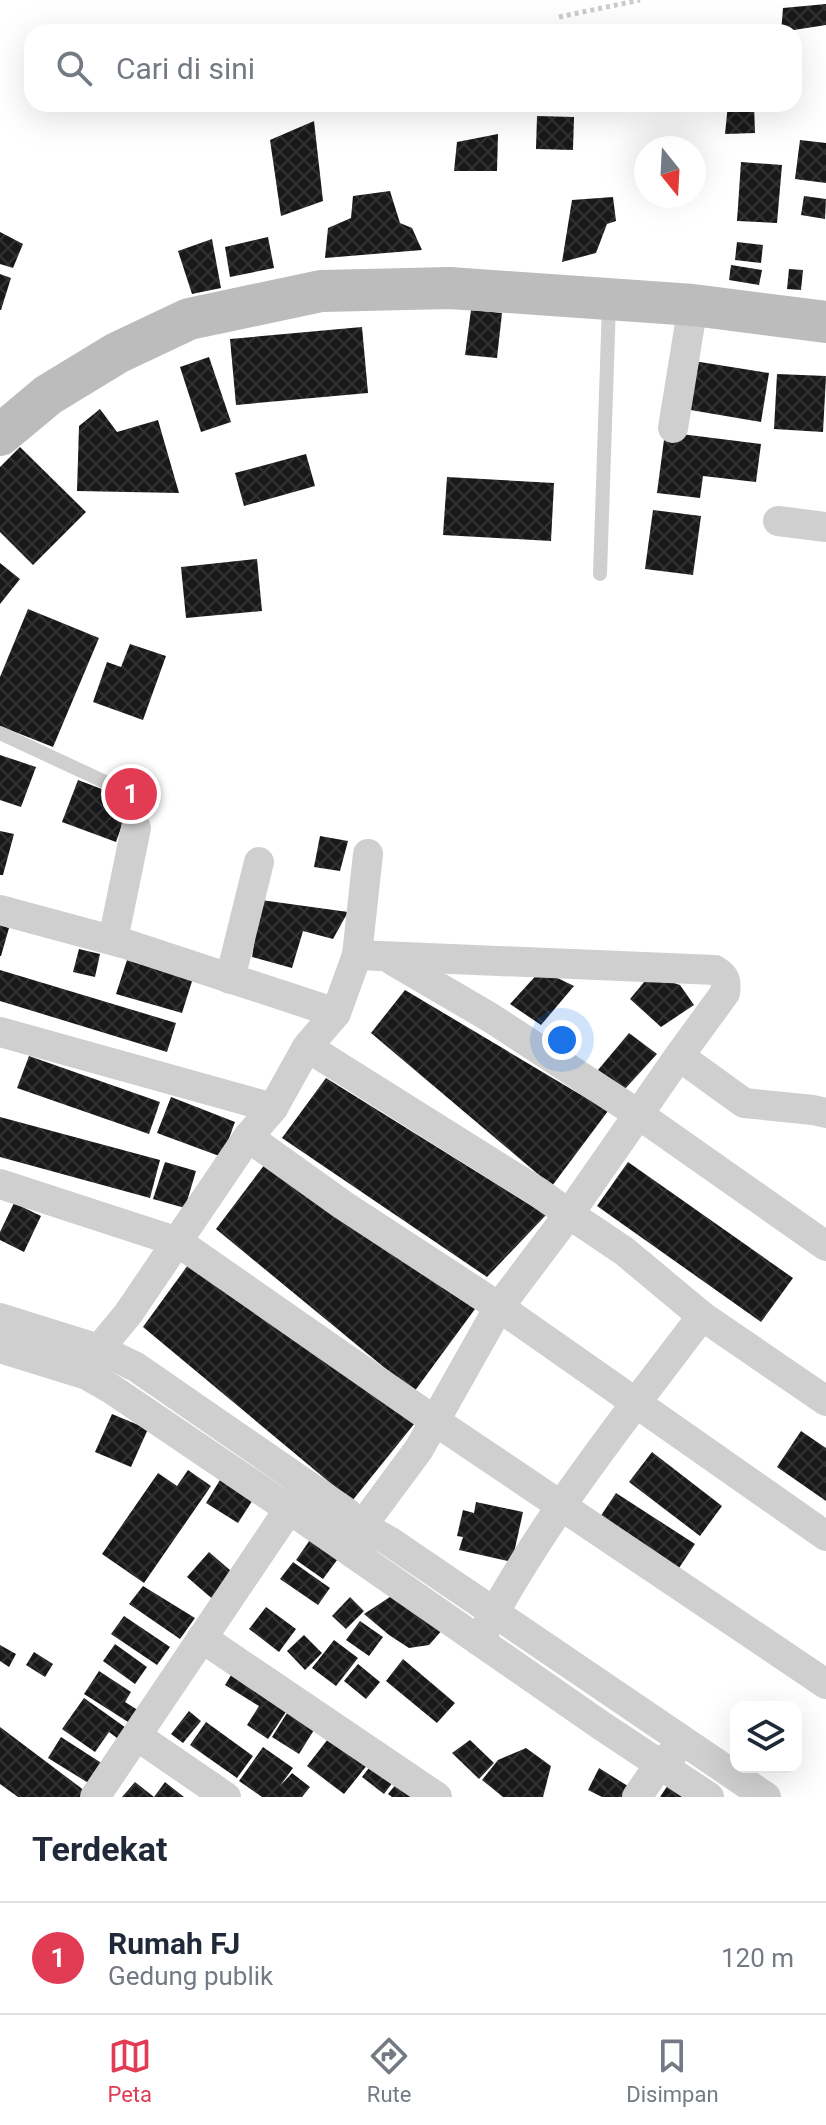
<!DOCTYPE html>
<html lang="id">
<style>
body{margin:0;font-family:Roboto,sans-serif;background:#f2f2f3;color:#1f2937}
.controls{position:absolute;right:24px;bottom:24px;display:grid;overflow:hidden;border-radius:16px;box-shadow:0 8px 32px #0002}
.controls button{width:72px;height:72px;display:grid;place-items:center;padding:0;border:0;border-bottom:2px solid #e0e1e3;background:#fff;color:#1f2937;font:40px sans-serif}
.compass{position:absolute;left:634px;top:136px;width:72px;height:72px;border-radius:50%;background:#fff;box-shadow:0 8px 32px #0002;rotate:162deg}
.you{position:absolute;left:562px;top:1040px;width:28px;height:28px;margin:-20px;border:6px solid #fff;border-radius:50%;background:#1a73e8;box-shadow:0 0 0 12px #1a73e833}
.badge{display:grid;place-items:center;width:52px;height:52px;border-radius:50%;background:#e23c54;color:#fff;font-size:26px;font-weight:700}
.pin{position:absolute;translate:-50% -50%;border:4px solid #fff;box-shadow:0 2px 8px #0006}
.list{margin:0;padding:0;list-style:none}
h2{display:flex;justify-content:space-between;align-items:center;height:104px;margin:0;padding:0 32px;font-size:34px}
h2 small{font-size:26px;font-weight:400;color:#747a83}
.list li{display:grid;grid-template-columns:52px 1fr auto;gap:24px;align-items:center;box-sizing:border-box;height:112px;padding:0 32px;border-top:2px solid #e0e1e3}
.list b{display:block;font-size:30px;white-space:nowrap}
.list p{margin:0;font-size:26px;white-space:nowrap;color:#747a83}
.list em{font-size:26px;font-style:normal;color:#747a83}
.icon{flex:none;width:44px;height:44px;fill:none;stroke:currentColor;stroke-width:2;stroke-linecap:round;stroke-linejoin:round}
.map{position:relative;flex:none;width:826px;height:1797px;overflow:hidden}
.search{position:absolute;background:#fff;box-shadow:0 8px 32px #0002;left:24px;right:24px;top:24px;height:88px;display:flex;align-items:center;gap:20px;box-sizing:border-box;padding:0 28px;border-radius:24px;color:#747a83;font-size:30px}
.sheet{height:216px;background:#fff}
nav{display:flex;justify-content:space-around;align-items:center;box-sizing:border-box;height:112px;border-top:2px solid #e0e1e3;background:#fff;font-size:22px;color:#747a83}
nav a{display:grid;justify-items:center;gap:4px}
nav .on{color:#e23c54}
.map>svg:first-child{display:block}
</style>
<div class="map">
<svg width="826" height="1797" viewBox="0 0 826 1797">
<defs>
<pattern id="building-cross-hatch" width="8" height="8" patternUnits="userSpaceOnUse" patternTransform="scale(2)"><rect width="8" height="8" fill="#191919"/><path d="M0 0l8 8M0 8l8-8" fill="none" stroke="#323232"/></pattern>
</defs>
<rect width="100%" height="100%" fill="#fff"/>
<!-- building -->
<g fill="url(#building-cross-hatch)">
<polygon points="826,4 826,25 781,32 783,8"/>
<polygon points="728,104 754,104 755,133 725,134"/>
<polygon points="537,116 574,117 573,150 536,149"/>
<polygon points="314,121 323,201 281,216 270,140"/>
<polygon points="498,134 497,171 454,171 457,142"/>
<polygon points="800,140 826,143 826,183 795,179"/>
<polygon points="741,162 782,165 777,223 737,221"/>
<polygon points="390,191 400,223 412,228 422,250 325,258 328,228 351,218 353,196"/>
<polygon points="804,196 826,199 825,219 801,215"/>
<polygon points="613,197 616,221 607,224 596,253 562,262 572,200"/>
<polygon points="0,232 23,244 13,268 0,264"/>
<polygon points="268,237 274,268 230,277 225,247"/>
<polygon points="212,239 221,288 192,294 178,251"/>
<polygon points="737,242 763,245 761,263 735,260"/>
<polygon points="731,265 762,270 759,285 729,280"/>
<polygon points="789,269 803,270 801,290 787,289"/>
<polygon points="0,274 11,278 1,310 0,310"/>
<polygon points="471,310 502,313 497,358 465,355"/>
<polygon points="362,327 368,393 236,405 230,339"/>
<polygon points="209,357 231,422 201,432 180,367"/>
<polygon points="675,358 769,373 761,422 667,406"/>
<polygon points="777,374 826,376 823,432 774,429"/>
<polygon points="100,409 117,432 158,420 179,493 77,491 79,426"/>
<polygon points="665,432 761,444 756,482 703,476 700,498 657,493"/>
<polygon points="20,447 86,512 33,565 0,532 0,467"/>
<polygon points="306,454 315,486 244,506 235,473"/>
<polygon points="447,477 554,483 551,541 443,535"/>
<polygon points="653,510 701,516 693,575 645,569"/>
<polygon points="257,559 262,611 186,618 181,567"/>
<polygon points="0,563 20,579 0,604"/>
<polygon points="28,609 99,638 53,747 0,726 0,677"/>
<polygon points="130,644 166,656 143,720 93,702 107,662 121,667"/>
<polygon points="0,755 36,767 21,807 0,800"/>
<polygon points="78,780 131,800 116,842 62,822"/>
<polygon points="0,831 14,834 3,875 0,875"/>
<polygon points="320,836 348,841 340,871 314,867"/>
<polygon points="261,900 348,912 333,939 303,931 292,968 252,957"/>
<polygon points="0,925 9,928 1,956 0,956"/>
<polygon points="79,949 100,954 95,977 73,972"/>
<polygon points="127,960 172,974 194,975 182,1013 116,994"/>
<polygon points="0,970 176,1023 167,1052 0,1001"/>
<polygon points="541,970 574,986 541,1025 510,1004"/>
<polygon points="650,975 680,985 694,1005 661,1027 630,999"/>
<polygon points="405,990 608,1111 552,1186 371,1033"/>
<polygon points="629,1033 657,1054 624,1090 598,1070"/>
<polygon points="29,1056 160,1102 149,1134 17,1088"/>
<polygon points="326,1078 546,1215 487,1277 282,1138"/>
<polygon points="171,1097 235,1122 222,1157 157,1133"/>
<polygon points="0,1117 160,1160 150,1198 0,1157"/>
<polygon points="165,1162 196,1171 185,1208 153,1199"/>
<polygon points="628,1162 793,1278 761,1322 597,1206"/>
<polygon points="265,1164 475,1309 414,1392 216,1229"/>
<polygon points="14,1203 41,1216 24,1252 0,1240 0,1232"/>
<polygon points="188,1265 415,1423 352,1501 143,1327"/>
<polygon points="112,1414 148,1429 131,1467 95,1452"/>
<polygon points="801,1431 826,1448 826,1501 777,1467"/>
<polygon points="652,1452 722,1506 700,1536 629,1482"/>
<polygon points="188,1470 211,1486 144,1583 102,1554 158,1473 177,1486"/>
<polygon points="223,1475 256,1495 238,1523 206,1503"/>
<polygon points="616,1493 695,1544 679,1568 600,1517"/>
<polygon points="476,1502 523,1512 512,1562 459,1550 463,1537 457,1536 463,1510 474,1513"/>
<polygon points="312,1537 340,1556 323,1579 296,1560"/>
<polygon points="209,1552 238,1577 216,1602 187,1577"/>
<polygon points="293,1562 330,1588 318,1605 280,1579"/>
<polygon points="143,1586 195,1618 180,1639 129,1604"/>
<polygon points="393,1595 444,1628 429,1645 409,1648 389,1635 364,1614"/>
<polygon points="350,1597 364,1611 346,1629 332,1616"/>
<polygon points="266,1607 296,1629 279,1652 249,1629"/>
<polygon points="124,1616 170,1647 157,1665 111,1634"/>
<polygon points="360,1621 383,1637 369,1656 346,1640"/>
<polygon points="304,1635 322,1653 305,1670 287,1651"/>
<polygon points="334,1640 358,1658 336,1686 312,1668"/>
<polygon points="115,1644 147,1667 135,1684 103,1661"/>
<polygon points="0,1645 16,1654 9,1667 0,1661"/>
<polygon points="34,1652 53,1664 45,1677 26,1665"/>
<polygon points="403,1659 455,1703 437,1723 386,1681"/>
<polygon points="358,1664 380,1682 366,1699 344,1681"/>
<polygon points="236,1667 292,1703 268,1739 247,1725 259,1706 225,1685"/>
<polygon points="99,1671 131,1692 125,1702 144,1714 136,1727 84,1694"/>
<polygon points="84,1698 129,1730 121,1741 109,1732 95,1752 62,1729"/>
<polygon points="292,1705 319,1722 299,1754 272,1737"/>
<polygon points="189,1711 201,1721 183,1743 171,1734"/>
<polygon points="206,1722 253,1756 237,1778 190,1745"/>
<polygon points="0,1727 89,1794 86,1797 18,1797 0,1784"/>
<polygon points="335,1730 372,1759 344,1794 307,1766"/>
<polygon points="61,1737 103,1764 90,1784 48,1758"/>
<polygon points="470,1740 494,1763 479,1779 452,1753"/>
<polygon points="263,1747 293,1768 280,1786 292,1773 310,1787 302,1797 262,1797 239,1781"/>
<polygon points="526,1748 551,1766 543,1797 503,1797 482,1780 498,1760"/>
<polygon points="375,1760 397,1777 384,1794 362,1777"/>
<polygon points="599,1768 631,1788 625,1797 602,1797 588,1790"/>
<polygon points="401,1778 420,1797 392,1797 388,1794"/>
<polygon points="135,1782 154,1797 165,1782 184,1797 122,1797"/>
<polygon points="670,1782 691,1797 660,1797"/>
</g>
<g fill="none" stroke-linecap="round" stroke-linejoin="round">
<!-- path -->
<polyline stroke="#ccc" stroke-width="5" stroke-dasharray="4 4" stroke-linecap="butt" points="559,17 640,0"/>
<!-- lane -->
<g stroke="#cfcfcf" stroke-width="14">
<polyline points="600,574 609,304"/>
<polyline points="0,733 131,794"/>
</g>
<!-- street -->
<g stroke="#cfcfcf" stroke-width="30">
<polyline points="673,428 693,305"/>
<polyline points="778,521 826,527"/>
<polyline points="0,910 126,944 336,1013"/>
<polyline points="113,940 136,828"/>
<polyline points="357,955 368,854"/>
<polyline points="392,960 491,1018 638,1114 826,1246"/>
<polyline points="230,979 259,862"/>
<polyline points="0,1032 273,1108"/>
<polyline points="679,1056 744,1103 813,1110 826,1113"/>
<path d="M248,1137L273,1108L307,1047L538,1192L569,1214L679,1056L725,993C727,981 725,976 715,970L357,955L336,1013L307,1047"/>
<polyline points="0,1184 178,1242 435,1421 826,1684"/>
<polyline points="702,1316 826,1401"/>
<polyline points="0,1318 99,1349 136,1367 346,1512 362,1526 389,1541 766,1797"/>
<polyline points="0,1348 87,1375 113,1390 308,1522 599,1724 709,1797"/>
<polyline points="87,1375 99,1349 128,1314 248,1137 343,1205 499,1307 826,1536"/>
<path d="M362,1526L419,1449L499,1307L569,1214L624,1251L702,1316C622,1421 540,1524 479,1641"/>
<polyline points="202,1638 437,1797"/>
<polyline points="137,1736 226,1797"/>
<polyline points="95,1797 300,1493"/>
<polyline points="637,1797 659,1765 674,1752"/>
</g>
<!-- secondary -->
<polyline stroke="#bcbcbc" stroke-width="42" points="0,435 48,395 117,353 189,319 321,291 450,288 693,305 826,322"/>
</g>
</svg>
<div class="controls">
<button><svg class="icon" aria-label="layers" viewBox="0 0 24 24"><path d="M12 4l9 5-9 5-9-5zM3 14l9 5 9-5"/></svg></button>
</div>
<svg class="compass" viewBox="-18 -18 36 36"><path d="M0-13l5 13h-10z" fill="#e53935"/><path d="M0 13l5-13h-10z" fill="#747a83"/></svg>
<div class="you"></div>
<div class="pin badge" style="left:131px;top:794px">1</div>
<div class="search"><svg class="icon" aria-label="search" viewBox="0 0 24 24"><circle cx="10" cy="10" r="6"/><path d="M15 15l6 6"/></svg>Cari di sini</div>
</div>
<section class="sheet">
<h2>Terdekat<small></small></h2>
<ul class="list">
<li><span class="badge">1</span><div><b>Rumah FJ</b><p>Gedung publik</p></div><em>120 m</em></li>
</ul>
</section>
<nav>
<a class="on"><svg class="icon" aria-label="map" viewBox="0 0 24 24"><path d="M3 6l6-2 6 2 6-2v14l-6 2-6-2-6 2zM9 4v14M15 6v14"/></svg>Peta</a>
<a><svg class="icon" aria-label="directions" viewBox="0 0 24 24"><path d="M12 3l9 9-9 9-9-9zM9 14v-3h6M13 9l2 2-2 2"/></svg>Rute</a>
<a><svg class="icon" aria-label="saved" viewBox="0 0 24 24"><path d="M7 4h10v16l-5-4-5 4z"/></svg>Disimpan</a>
</nav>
